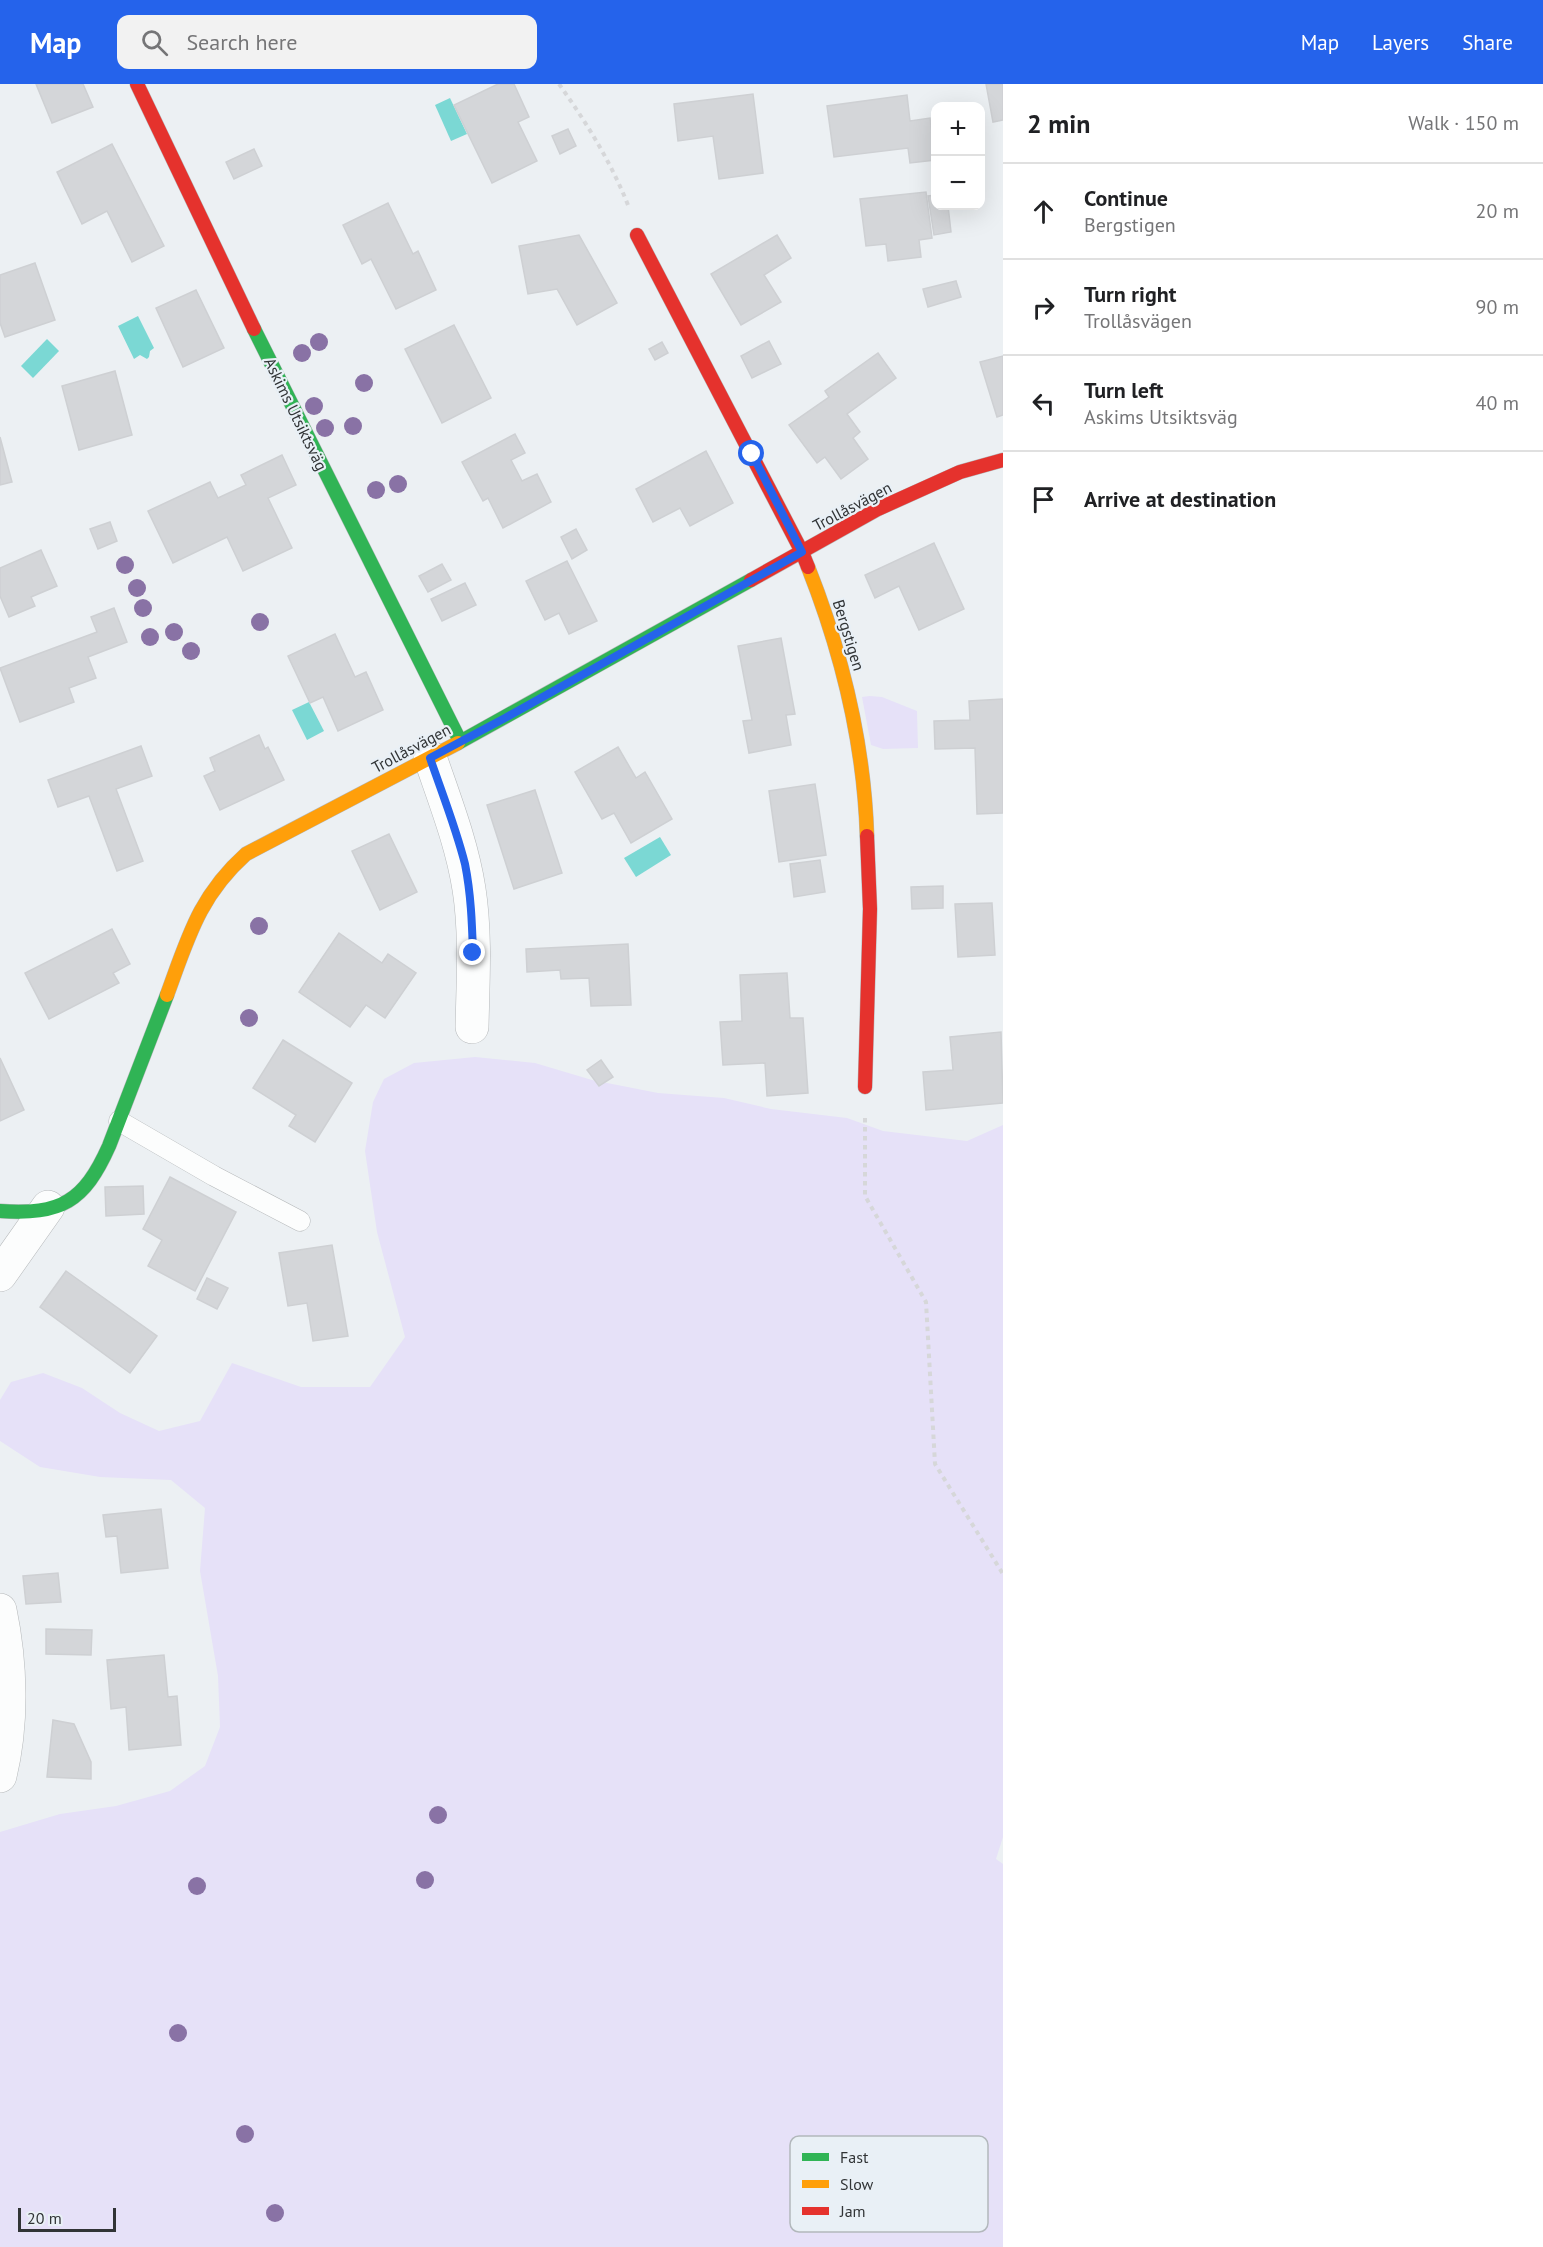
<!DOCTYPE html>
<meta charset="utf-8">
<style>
body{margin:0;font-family:"PT Sans",sans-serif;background:#f2f2f2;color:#202124}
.controls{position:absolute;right:18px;top:18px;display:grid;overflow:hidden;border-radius:12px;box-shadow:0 6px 24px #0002}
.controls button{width:54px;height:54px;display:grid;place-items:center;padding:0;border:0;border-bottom:2px solid #e0e0e0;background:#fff;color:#202124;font:30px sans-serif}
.scale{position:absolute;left:18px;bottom:15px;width:98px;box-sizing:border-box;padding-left:6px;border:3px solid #313436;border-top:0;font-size:16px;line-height:21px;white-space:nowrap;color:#313436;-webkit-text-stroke:4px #e9f0f6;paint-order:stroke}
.stop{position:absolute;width:18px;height:18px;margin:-14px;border:4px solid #2563eb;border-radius:50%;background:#fff}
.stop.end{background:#2563eb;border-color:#fff;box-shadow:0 2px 6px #0008}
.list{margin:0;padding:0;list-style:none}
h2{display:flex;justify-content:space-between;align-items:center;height:78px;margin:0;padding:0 24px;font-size:26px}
h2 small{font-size:20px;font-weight:400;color:#757577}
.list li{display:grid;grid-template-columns:39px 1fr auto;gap:18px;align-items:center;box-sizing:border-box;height:96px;padding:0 24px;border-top:2px solid #e0e0e0}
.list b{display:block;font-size:22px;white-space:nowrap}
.list p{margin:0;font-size:20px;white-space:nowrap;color:#757577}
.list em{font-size:20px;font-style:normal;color:#757577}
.icon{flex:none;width:33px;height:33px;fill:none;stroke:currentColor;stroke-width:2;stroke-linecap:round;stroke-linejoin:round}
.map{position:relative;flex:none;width:1003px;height:2163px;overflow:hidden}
header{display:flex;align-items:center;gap:36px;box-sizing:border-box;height:84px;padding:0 30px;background:#2563eb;color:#fff}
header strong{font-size:28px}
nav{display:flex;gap:33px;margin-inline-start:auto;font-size:21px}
.search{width:420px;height:54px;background:#f2f2f2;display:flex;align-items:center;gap:15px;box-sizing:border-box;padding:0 21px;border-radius:12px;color:#757577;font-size:22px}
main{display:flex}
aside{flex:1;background:#fff}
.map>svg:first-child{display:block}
</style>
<header>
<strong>Map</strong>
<div class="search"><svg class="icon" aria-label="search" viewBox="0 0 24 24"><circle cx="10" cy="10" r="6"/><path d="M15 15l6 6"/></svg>Search here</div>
<nav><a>Map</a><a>Layers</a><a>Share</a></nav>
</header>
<main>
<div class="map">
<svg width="1003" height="2163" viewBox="0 0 1003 2163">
<rect width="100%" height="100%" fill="#ecf0f3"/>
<!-- green -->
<g fill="#e6e1f8">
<polygon points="870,612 882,613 917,627 918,664 883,665 871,661 862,613"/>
<polygon points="475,973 535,979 592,996 658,1009 724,1014 771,1025 847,1034 883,1047 967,1057 1003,1041 1003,1753 996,1775 1003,1780 1003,2163 0,2163 0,1748 60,1730 116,1722 170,1707 205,1682 220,1643 218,1592 200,1487 205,1424 171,1396 100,1393 40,1383 0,1357 0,1316 11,1298 43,1289 82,1304 120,1329 159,1347 200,1337 232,1279 301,1303 370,1303 405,1253 377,1148 365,1067 373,1018 384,995 414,979"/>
</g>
<!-- water -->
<g fill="#7bd8d4">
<polygon points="450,14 467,50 451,57 435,21"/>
<polygon points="138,232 154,264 150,267 149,273 147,275 140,271 134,275 118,242"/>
<polygon points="47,255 59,267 33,294 21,282"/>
<polygon points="309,618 324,647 307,656 292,626"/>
<polygon points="660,753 671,771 636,793 624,774"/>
</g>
<!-- building -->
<g fill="#d4d6d9" stroke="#ced0d3" stroke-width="1.5">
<polygon points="36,0 83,0 93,23 52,39"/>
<polygon points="498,0 514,0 529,33 518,38 537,77 492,99 454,21"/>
<polygon points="986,0 1003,0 1003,36 993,38"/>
<polygon points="753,10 763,89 719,95 713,52 678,57 674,20"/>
<polygon points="907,11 910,37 930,34 935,76 910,79 908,64 834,73 827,22"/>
<polygon points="568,45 576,62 560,70 552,52"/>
<polygon points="112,60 164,162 132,178 107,127 82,140 57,88"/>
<polygon points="254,65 262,82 234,95 226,78"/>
<polygon points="926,108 932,154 919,156 921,173 888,177 886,160 866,162 860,115"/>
<polygon points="936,111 936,122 948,122 951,148 934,151 928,112"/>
<polygon points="388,119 413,170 418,167 436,206 396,225 371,175 362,180 343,141"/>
<polygon points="579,151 617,219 577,241 557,205 528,210 519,162"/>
<polygon points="777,151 791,174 764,191 781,218 741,241 711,190"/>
<polygon points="35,179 55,236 5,253 0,239 0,191"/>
<polygon points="956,197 961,213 928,223 923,205"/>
<polygon points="196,206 224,264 183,283 156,224"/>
<polygon points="454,241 491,314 442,339 405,265"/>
<polygon points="769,257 781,280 752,294 741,272"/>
<polygon points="662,258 668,269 655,276 649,265"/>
<polygon points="878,269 896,294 847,330 860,348 853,354 868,375 841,395 825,373 817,379 789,341 829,313 825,307"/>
<polygon points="1003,272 1003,331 997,333 980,278"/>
<polygon points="115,287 132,351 79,366 62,302"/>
<polygon points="515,350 525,369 511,376 522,397 537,390 551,418 503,444 488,414 483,417 462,378"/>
<polygon points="0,353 12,398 0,401"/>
<polygon points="706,367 733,419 690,442 680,424 653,438 636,405"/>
<polygon points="282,371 296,401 268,414 292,464 243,487 227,453 173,479 148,427 210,398 218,414 246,401 241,391"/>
<polygon points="110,438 117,457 98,465 90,445"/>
<polygon points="576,445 587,466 572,475 561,453"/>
<polygon points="934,459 964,525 919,546 899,502 875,514 865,491"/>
<polygon points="41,466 57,502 31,513 35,522 9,533 0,512 0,484"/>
<polygon points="567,477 597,537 569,550 559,529 545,536 526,497"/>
<polygon points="442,480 451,496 428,508 419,492"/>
<polygon points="465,499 476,521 442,537 431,515"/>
<polygon points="114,524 127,558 88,573 96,594 69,604 74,618 20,638 0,584 97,548 91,533"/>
<polygon points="335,550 355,593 366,588 383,626 338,647 323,613 310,619 288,572"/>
<polygon points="781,554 795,630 786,631 791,661 749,669 743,637 752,636 738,562"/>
<polygon points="1003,615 1003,729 977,730 975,664 935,665 934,637 970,636 969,617"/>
<polygon points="259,651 265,665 268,663 284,696 220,726 204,692 215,687 210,674"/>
<polygon points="141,662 152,692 116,705 143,777 117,787 89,712 58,723 48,696"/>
<polygon points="618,663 636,694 645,688 672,735 631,759 614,729 602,735 575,688"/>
<polygon points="815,700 826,771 779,778 769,707"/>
<polygon points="535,706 562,789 514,805 487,721"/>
<polygon points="389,750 417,808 380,826 352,767"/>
<polygon points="820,776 825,808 794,813 790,780"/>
<polygon points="943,802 943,824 912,825 911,803"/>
<polygon points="992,819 995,871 958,873 955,820"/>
<polygon points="112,845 130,880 113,889 119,899 49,935 25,889"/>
<polygon points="339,849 382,879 388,870 416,889 385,934 366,921 350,943 299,908"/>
<polygon points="628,860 631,921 591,922 589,894 561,895 560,886 527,888 526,865"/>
<polygon points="787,889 790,934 803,934 808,1009 767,1012 765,979 723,981 720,938 742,937 740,891"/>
<polygon points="1001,948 1003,1019 926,1026 923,988 953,986 950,953"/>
<polygon points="283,956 352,999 315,1058 289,1042 296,1031 253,1004"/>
<polygon points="0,974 24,1026 0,1037"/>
<polygon points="601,976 613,993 599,1002 587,986"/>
<polygon points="170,1093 236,1128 195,1207 148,1182 162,1156 143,1145"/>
<polygon points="143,1102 144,1130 106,1132 105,1103"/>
<polygon points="332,1161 348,1252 313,1257 307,1219 288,1222 279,1169"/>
<polygon points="66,1187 157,1252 130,1289 40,1223"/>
<polygon points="207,1194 228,1204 217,1225 197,1215"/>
<polygon points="161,1425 168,1484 121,1489 117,1452 106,1453 103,1431"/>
<polygon points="58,1489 61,1518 26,1520 23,1492"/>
<polygon points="46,1545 92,1546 91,1571 46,1570"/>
<polygon points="164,1571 168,1613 177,1612 181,1661 129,1666 126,1623 111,1625 107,1576"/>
<polygon points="53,1636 74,1640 91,1678 91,1695 47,1693"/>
</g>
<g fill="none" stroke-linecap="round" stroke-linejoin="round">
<defs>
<polyline id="lane" points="119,1037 214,1092 300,1137"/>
<g id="street">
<path d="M430,673C445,717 462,760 469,805C476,850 473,897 472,943"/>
<polyline points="0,1191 48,1123"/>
<path d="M0,1526C11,1579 13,1639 0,1692"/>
</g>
<g id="fast">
<polyline points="254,245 460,657"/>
<polyline points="458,659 751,496"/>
<path d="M0,1127C61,1131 84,1118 109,1062L167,911"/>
</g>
<g id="slow">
<path d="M808,483C842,569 864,659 867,752"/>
<path d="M167,911C188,854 199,812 246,770L458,659"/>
</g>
<g id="jam">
<polyline points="137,0 254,245"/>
<polyline points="637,151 802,468 808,483"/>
<polyline points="751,496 878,425 960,388 1003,376"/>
<polyline points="865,1003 870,825 867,752"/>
</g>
</defs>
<!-- lane casing -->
<use href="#lane" stroke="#b5b8ba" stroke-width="21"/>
<!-- street casing -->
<use href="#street" stroke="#b5b8ba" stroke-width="34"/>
<!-- fast casing -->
<use href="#fast" stroke="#b5b8ba" stroke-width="15"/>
<!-- slow casing -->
<use href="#slow" stroke="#b5b8ba" stroke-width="15"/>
<!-- jam casing -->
<use href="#jam" stroke="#b5b8ba" stroke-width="15"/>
<!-- path -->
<g stroke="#d6d7d9" stroke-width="4" stroke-dasharray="4.5 4.5" stroke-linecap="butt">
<path d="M559,0C586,38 611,78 628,121"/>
<polyline points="865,1034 865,1112 926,1218 935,1380 1003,1490"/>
</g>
<!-- lane -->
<use href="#lane" stroke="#fcfdfd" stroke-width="20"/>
<!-- street -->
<use href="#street" stroke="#fcfdfd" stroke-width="33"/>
<!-- fast -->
<use href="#fast" stroke="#30b455" stroke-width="14"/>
<!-- slow -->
<use href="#slow" stroke="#ff9f0a" stroke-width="14"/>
<!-- jam -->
<use href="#jam" stroke="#e5322d" stroke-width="14"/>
</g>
<!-- trees -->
<g fill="#8972a5">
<circle cx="319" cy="258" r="9"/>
<circle cx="302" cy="269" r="9"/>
<circle cx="364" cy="299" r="9"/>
<circle cx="314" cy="322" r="9"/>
<circle cx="353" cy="342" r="9"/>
<circle cx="325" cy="344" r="9"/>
<circle cx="398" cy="400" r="9"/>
<circle cx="376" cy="406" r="9"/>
<circle cx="125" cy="481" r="9"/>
<circle cx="137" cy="504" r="9"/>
<circle cx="143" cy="524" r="9"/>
<circle cx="260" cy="538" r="9"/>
<circle cx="174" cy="548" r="9"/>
<circle cx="150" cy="553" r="9"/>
<circle cx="191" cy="567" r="9"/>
<circle cx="259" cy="842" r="9"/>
<circle cx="249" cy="934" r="9"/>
<circle cx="438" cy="1731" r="9"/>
<circle cx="425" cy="1796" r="9"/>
<circle cx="197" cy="1802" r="9"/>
<circle cx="178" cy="1949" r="9"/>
<circle cx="245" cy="2050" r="9"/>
<circle cx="275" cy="2129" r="9"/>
</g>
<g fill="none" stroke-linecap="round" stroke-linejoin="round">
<!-- route -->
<path stroke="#2563eb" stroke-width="8" d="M473,869C472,839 471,810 465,780C456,744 442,709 430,674L505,634L802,468L752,370"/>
</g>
<g text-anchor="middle" stroke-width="4.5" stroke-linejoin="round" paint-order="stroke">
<!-- street labels -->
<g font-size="16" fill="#313436" stroke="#e9f0f6">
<text transform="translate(296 330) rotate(64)" y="6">Askims Utsiktsväg</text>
<text transform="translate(852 422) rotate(-28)" y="6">Trollåsvägen</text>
<text transform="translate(849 551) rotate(73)" y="6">Bergstigen</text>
<text transform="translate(411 664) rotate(-28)" y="6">Trollåsvägen</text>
</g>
</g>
<!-- legend -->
<rect x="790" y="2052" width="198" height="96" rx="9" fill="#e9f0f6" stroke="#b2b8bc" stroke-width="1.5"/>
<rect x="802" y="2069" width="27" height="8" fill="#30b455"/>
<rect x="802" y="2096" width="27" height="8" fill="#ff9f0a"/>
<rect x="802" y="2123" width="27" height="8" fill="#e5322d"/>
<g font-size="16" fill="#313436">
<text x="840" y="2079">Fast</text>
<text x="840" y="2106">Slow</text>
<text x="840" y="2133">Jam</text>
</g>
</svg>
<div class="controls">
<button>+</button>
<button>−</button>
</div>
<div class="scale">20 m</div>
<div class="stop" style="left:752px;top:370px"></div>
<div class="stop end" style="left:473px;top:869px"></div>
</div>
<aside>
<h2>2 min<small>Walk · 150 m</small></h2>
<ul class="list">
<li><svg class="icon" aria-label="ahead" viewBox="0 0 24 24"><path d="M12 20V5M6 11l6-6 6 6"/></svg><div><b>Continue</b><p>Bergstigen</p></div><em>20 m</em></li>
<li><svg class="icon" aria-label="right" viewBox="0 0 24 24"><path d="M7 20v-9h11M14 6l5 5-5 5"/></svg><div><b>Turn right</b><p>Trollåsvägen</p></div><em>90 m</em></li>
<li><svg class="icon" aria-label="left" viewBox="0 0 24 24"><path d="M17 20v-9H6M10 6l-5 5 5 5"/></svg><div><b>Turn left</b><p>Askims Utsiktsväg</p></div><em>40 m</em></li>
<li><svg class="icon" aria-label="arrive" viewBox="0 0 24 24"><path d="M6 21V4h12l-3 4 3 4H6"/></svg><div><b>Arrive at destination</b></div></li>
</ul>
</aside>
</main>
